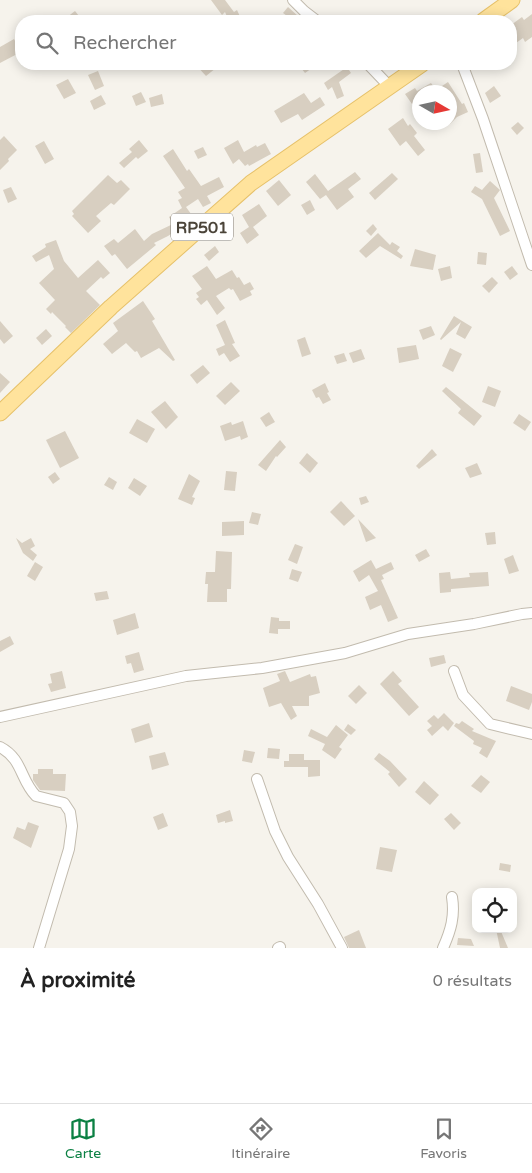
<!DOCTYPE html>
<html lang="fr">
<meta charset="utf-8">
<style>
body{margin:0;font-family:"Varela Round",sans-serif;background:#f2f2f2;color:#222}
.controls{position:absolute;right:15px;bottom:15px;display:grid;overflow:hidden;border-radius:10px;box-shadow:0 2px 12px #0003}
.controls button{width:45px;height:45px;display:grid;place-items:center;padding:0;border:0;border-bottom:1px solid #e0e0e0;background:#fff;color:#222;font:25px sans-serif}
.compass{position:absolute;left:412px;top:85px;width:45px;height:45px;border-radius:50%;background:#fff;box-shadow:0 2px 12px #0003;rotate:99deg}
.list{margin:0;padding:0;list-style:none}
h2{display:flex;justify-content:space-between;align-items:center;height:65px;margin:0;padding:0 20px;font-size:21px}
h2 small{font-size:16px;font-weight:400;color:#767676}
.icon{flex:none;width:28px;height:28px;fill:none;stroke:currentColor;stroke-width:2;stroke-linecap:round;stroke-linejoin:round}
.map{position:relative;flex:none;width:532px;height:948px;overflow:hidden}
.search{position:absolute;background:#fff;box-shadow:0 2px 12px #0003;left:15px;right:15px;top:15px;height:55px;display:flex;align-items:center;gap:12px;box-sizing:border-box;padding:0 18px;border-radius:20px;color:#767676;font-size:19px}
.sheet{height:155px;background:#fff}
nav{display:flex;justify-content:space-around;align-items:center;box-sizing:border-box;height:70px;border-top:1px solid #e0e0e0;background:#fff;font-size:14px;color:#767676}
nav a{display:grid;justify-items:center;gap:2px}
nav .on{color:#0b8043}
.map>svg:first-child{display:block}
</style>
<div class="map">
<svg width="532" height="948" viewBox="0 0 532 948">
<rect width="100%" height="100%" fill="#f6f3ec"/>
<!-- building -->
<g fill="#d8cfc1">
<polygon points="211,0 225,0 234,12 237,10 242,21 229,21 225,12 222,15"/>
<polygon points="288,7 298,16 294,21 283,13"/>
<polygon points="75,11 83,21 62,21"/>
<polygon points="532,14 532,37 525,42 523,38 516,43 511,34 511,25 522,17 524,20"/>
<polygon points="14,39 21,52 0,63 0,47"/>
<polygon points="195,64 212,64 216,68 206,76"/>
<polygon points="298,64 318,64 305,73"/>
<polygon points="347,67 351,73 339,82 344,96 337,99 332,87 328,90 324,83"/>
<polygon points="98,71 104,86 95,90 88,75"/>
<polygon points="68,79 76,93 64,99 56,85"/>
<polygon points="448,82 462,104 464,103 468,112 457,117 450,124 450,92 418,92 420,99 412,104 405,94 415,88 417,91 431,83 436,90"/>
<polygon points="494,86 501,96 490,103 485,93"/>
<polygon points="141,92 146,102 136,106 132,96"/>
<polygon points="304,93 311,103 320,97 325,105 302,120 298,114 281,123 274,111"/>
<polygon points="162,94 164,104 151,107 149,98"/>
<polygon points="101,95 106,104 94,110 90,101"/>
<polygon points="403,118 408,126 410,124 417,133 414,136 425,150 418,156 406,141 400,146 388,129"/>
<polygon points="518,122 524,128 517,135 511,128"/>
<polygon points="4,136 17,150 8,159 9,161 0,170 0,140"/>
<polygon points="139,140 148,151 138,159 136,157 124,168 119,163 132,152 129,149"/>
<polygon points="238,140 244,152 256,145 257,147 265,143 271,154 249,166 248,164 245,166 239,159 233,164 224,148"/>
<polygon points="44,141 54,159 45,164 35,146"/>
<polygon points="203,147 207,155 198,159 194,151"/>
<polygon points="173,149 187,171 189,169 201,186 219,177 224,187 207,196 211,203 203,207 198,199 186,207 194,218 168,236 154,243 156,245 127,269 115,254 112,256 104,246 114,239 118,243 135,229 144,241 152,234 173,224 169,217 182,208 178,200 182,198 178,192 185,188 163,156"/>
<polygon points="480,153 483,172 476,173 473,154"/>
<polygon points="355,172 361,179 348,189 354,197 337,210 326,195 320,199 306,182 315,174 328,191"/>
<polygon points="392,173 398,179 375,200 369,193"/>
<polygon points="108,175 117,183 121,180 130,189 114,205 111,203 96,216 101,221 88,233 72,216 74,214 72,211"/>
<polygon points="279,180 291,195 278,206 266,191"/>
<polygon points="490,181 500,190 494,198 510,231 500,236 482,199 471,192 475,186 482,190"/>
<polygon points="11,187 17,199 8,203 3,190"/>
<polygon points="310,200 315,210 307,215 301,205"/>
<polygon points="259,204 267,216 253,227 259,235 247,244 240,233 249,227 242,215"/>
<polygon points="373,224 377,229 371,236 366,231"/>
<polygon points="378,233 390,245 392,242 400,247 397,251 403,256 401,259 380,246 366,258 359,251"/>
<polygon points="56,240 64,261 78,278 98,260 110,273 103,279 101,277 86,291 100,305 71,333 65,327 66,326 52,312 51,314 46,309 55,300 39,283 54,269 49,255 36,262 32,256 46,247 45,244"/>
<polygon points="215,246 219,252 209,261 204,255"/>
<polygon points="415,249 436,255 433,270 410,266"/>
<polygon points="478,252 487,253 486,265 477,264"/>
<polygon points="207,266 216,279 232,270 237,278 239,277 244,285 250,282 254,289 250,291 252,295 240,301 233,289 231,290 229,288 216,296 225,308 217,315 207,300 201,305 196,299 199,297 196,293 202,289 192,276"/>
<polygon points="450,266 452,278 441,281 438,269"/>
<polygon points="512,266 518,274 510,280 504,272"/>
<polygon points="492,277 498,283 489,293 482,286"/>
<polygon points="143,301 155,319 152,321 175,360 173,361 159,348 141,358 137,351 135,352 126,343 112,354 103,344 118,331 113,323"/>
<polygon points="454,316 472,327 465,339 456,334 461,322 441,340 440,339"/>
<polygon points="225,320 235,343 232,344 240,356 230,362 224,353 219,356 216,349 225,345 216,325"/>
<polygon points="0,321 13,336 4,344 0,339"/>
<polygon points="431,326 435,335 423,340 419,330"/>
<polygon points="46,329 52,336 42,345 36,338"/>
<polygon points="305,337 311,354 302,357 297,340"/>
<polygon points="416,345 419,359 399,363 397,348"/>
<polygon points="450,348 462,354 453,372 442,366"/>
<polygon points="361,349 365,359 353,363 349,353"/>
<polygon points="344,353 347,361 337,364 334,356"/>
<polygon points="203,365 210,373 197,384 190,375"/>
<polygon points="0,373 10,382 0,393"/>
<polygon points="231,382 240,391 225,405 216,396"/>
<polygon points="325,383 329,392 327,393 331,400 323,404 319,397 316,398 312,390"/>
<polygon points="488,386 501,391 495,407 482,402"/>
<polygon points="446,387 482,416 474,426 458,413 461,409 442,391"/>
<polygon points="165,401 178,417 166,429 151,412"/>
<polygon points="269,412 275,422 266,427 260,418"/>
<polygon points="519,414 531,422 525,431 513,423"/>
<polygon points="137,419 155,429 147,443 129,433"/>
<polygon points="243,421 248,437 241,440 240,436 225,441 220,426 231,422 232,425"/>
<polygon points="65,431 79,458 60,468 46,440"/>
<polygon points="280,440 286,447 277,457 276,456 266,471 258,465"/>
<polygon points="432,449 437,455 419,469 416,466"/>
<polygon points="307,453 318,463 310,473 299,463"/>
<polygon points="477,463 482,474 470,478 465,468"/>
<polygon points="226,471 237,472 235,491 224,490"/>
<polygon points="55,472 60,479 53,484 48,477"/>
<polygon points="189,474 200,481 192,497 195,498 192,505 178,499"/>
<polygon points="109,477 117,482 113,490 104,485"/>
<polygon points="134,478 147,486 140,496 128,488"/>
<polygon points="366,496 369,502 361,505 359,498"/>
<polygon points="341,501 355,516 344,526 330,512"/>
<polygon points="252,512 261,514 258,525 249,523"/>
<polygon points="358,519 376,538 366,542"/>
<polygon points="244,521 244,535 222,536 222,522"/>
<polygon points="495,532 496,544 487,545 485,533"/>
<polygon points="16,538 22,543 31,538 35,546 30,549 37,555 33,561 23,553"/>
<polygon points="295,544 303,547 297,564 288,560"/>
<polygon points="426,549 430,556 419,562 415,555"/>
<polygon points="216,551 232,552 231,589 227,589 227,602 207,602 208,584 205,584 206,572 215,572"/>
<polygon points="513,555 519,571 509,574 504,559"/>
<polygon points="371,560 376,569 391,562 394,569 382,575 384,579 381,580 398,618 388,622 381,605 370,610 365,597 378,591 369,575 359,582 353,571"/>
<polygon points="35,562 43,567 35,581 27,576"/>
<polygon points="292,569 302,572 298,582 289,579"/>
<polygon points="450,572 451,579 470,577 469,573 488,572 489,586 451,589 451,592 440,593 439,573"/>
<polygon points="107,591 109,599 96,601 94,593"/>
<polygon points="135,613 139,628 117,635 113,620"/>
<polygon points="271,617 279,618 279,621 290,621 290,629 278,629 278,634 269,633"/>
<polygon points="10,636 14,644 0,652 0,641"/>
<polygon points="139,652 144,670 134,673 131,663 127,664 125,656"/>
<polygon points="444,655 446,663 431,667 429,658"/>
<polygon points="62,671 66,688 51,692 48,684 52,683 50,674"/>
<polygon points="285,671 290,682 310,674 311,677 316,676 320,693 309,696 309,706 292,706 297,716 291,720 281,703 269,707 263,688 280,681 277,674"/>
<polygon points="393,671 402,681 398,684 419,707 409,716 380,684"/>
<polygon points="359,685 367,693 356,704 348,696"/>
<polygon points="511,686 532,694 532,702 529,710 506,701"/>
<polygon points="444,713 454,723 448,731 443,726 432,736 427,730 432,726 427,721 434,715 438,719"/>
<polygon points="462,721 474,729 472,731 496,741 487,758 479,753 482,748 473,744 474,741 454,726 456,723 459,724"/>
<polygon points="149,723 153,737 135,743 131,729"/>
<polygon points="348,724 356,730 351,735 344,730"/>
<polygon points="336,725 348,735 339,747 342,749 335,759 322,750 325,744 308,736 311,729 327,737"/>
<polygon points="268,748 280,749 279,759 267,758"/>
<polygon points="244,750 255,752 252,763 242,761"/>
<polygon points="165,752 169,765 152,770 149,756"/>
<polygon points="379,753 390,761 407,779 399,787 388,774 390,772 374,759"/>
<polygon points="289,754 304,754 304,760 320,760 320,776 308,777 308,767 284,767 284,761 289,761"/>
<polygon points="38,769 53,769 53,774 66,774 65,791 40,790 33,780 33,774 38,774"/>
<polygon points="481,775 490,782 481,793 471,786"/>
<polygon points="424,781 439,795 430,805 415,792"/>
<polygon points="230,810 233,821 225,823 225,821 218,823 216,815"/>
<polygon points="163,813 168,826 158,830 153,817"/>
<polygon points="451,813 461,823 454,830 444,819"/>
<polygon points="28,822 39,826 31,848 13,838 17,827 25,830"/>
<polygon points="380,847 397,850 392,872 376,869"/>
<polygon points="500,863 511,865 510,872 499,870"/>
<polygon points="496,929 500,929 508,948 500,948"/>
<polygon points="359,930 366,948 349,948 344,937"/>
<polygon points="458,938 471,939 474,946 457,945"/>
</g>
<g fill="none" stroke-linecap="round" stroke-linejoin="round">
<defs>
<g id="minor">
<polyline points="293,0 304,11 317,21"/>
<polyline points="368,64 389,86"/>
<polyline points="462,64 483,119 532,265"/>
<polyline points="454,671 463,695 490,724 532,734"/>
<polyline points="0,717 186,676 262,668 345,653 408,634 474,624 522,614 532,613"/>
<path d="M0,747C23,759 20,780 36,796L64,803L70,812L72,826L69,849L39,948"/>
<polyline points="257,779 275,831 288,857 318,904 342,948"/>
<polyline points="278,948 280,947"/>
<path d="M443,948C451,930 455,916 452,897"/>
</g>
<g id="primary">
<polyline points="483,21 512,0"/>
<polyline points="0,413 111,307 251,183 422,64"/>
</g>
</defs>
<!-- minor casing -->
<use href="#minor" stroke="#c2bbae" stroke-width="12"/>
<!-- primary casing -->
<use href="#primary" stroke="#e6c16a" stroke-width="17"/>
<!-- minor -->
<use href="#minor" stroke="#fff" stroke-width="10"/>
<!-- primary -->
<use href="#primary" stroke="#ffe39c" stroke-width="15"/>
</g>
<g text-anchor="middle" stroke-width="4" stroke-linejoin="round" paint-order="stroke">
<!-- shield labels -->
<rect fill="#fff" stroke="#817c74" stroke-width="1" x="171" y="213.5" width="62" height="27" rx="4"/>
<g font-size="16" font-weight="bold" fill="#4b4439">
<text x="202" y="233">RP501</text>
</g>
</g>
</svg>
<div class="controls">
<button><svg class="icon" aria-label="locate" viewBox="0 0 24 24"><circle cx="12" cy="12" r="6"/><path d="M12 2v4M12 18v4M2 12h4M18 12h4"/></svg></button>
</div>
<svg class="compass" viewBox="-18 -18 36 36"><path d="M0-13l5 13h-10z" fill="#e53935"/><path d="M0 13l5-13h-10z" fill="#767676"/></svg>
<div class="search"><svg class="icon" aria-label="search" viewBox="0 0 24 24"><circle cx="10" cy="10" r="6"/><path d="M15 15l6 6"/></svg>Rechercher</div>
</div>
<section class="sheet">
<h2>À proximité<small>0 résultats</small></h2>
<ul class="list">
</ul>
</section>
<nav>
<a class="on"><svg class="icon" aria-label="map" viewBox="0 0 24 24"><path d="M3 6l6-2 6 2 6-2v14l-6 2-6-2-6 2zM9 4v14M15 6v14"/></svg>Carte</a>
<a><svg class="icon" aria-label="directions" viewBox="0 0 24 24"><path d="M12 3l9 9-9 9-9-9zM9 14v-3h6M13 9l2 2-2 2"/></svg>Itinéraire</a>
<a><svg class="icon" aria-label="saved" viewBox="0 0 24 24"><path d="M7 4h10v16l-5-4-5 4z"/></svg>Favoris</a>
</nav>
